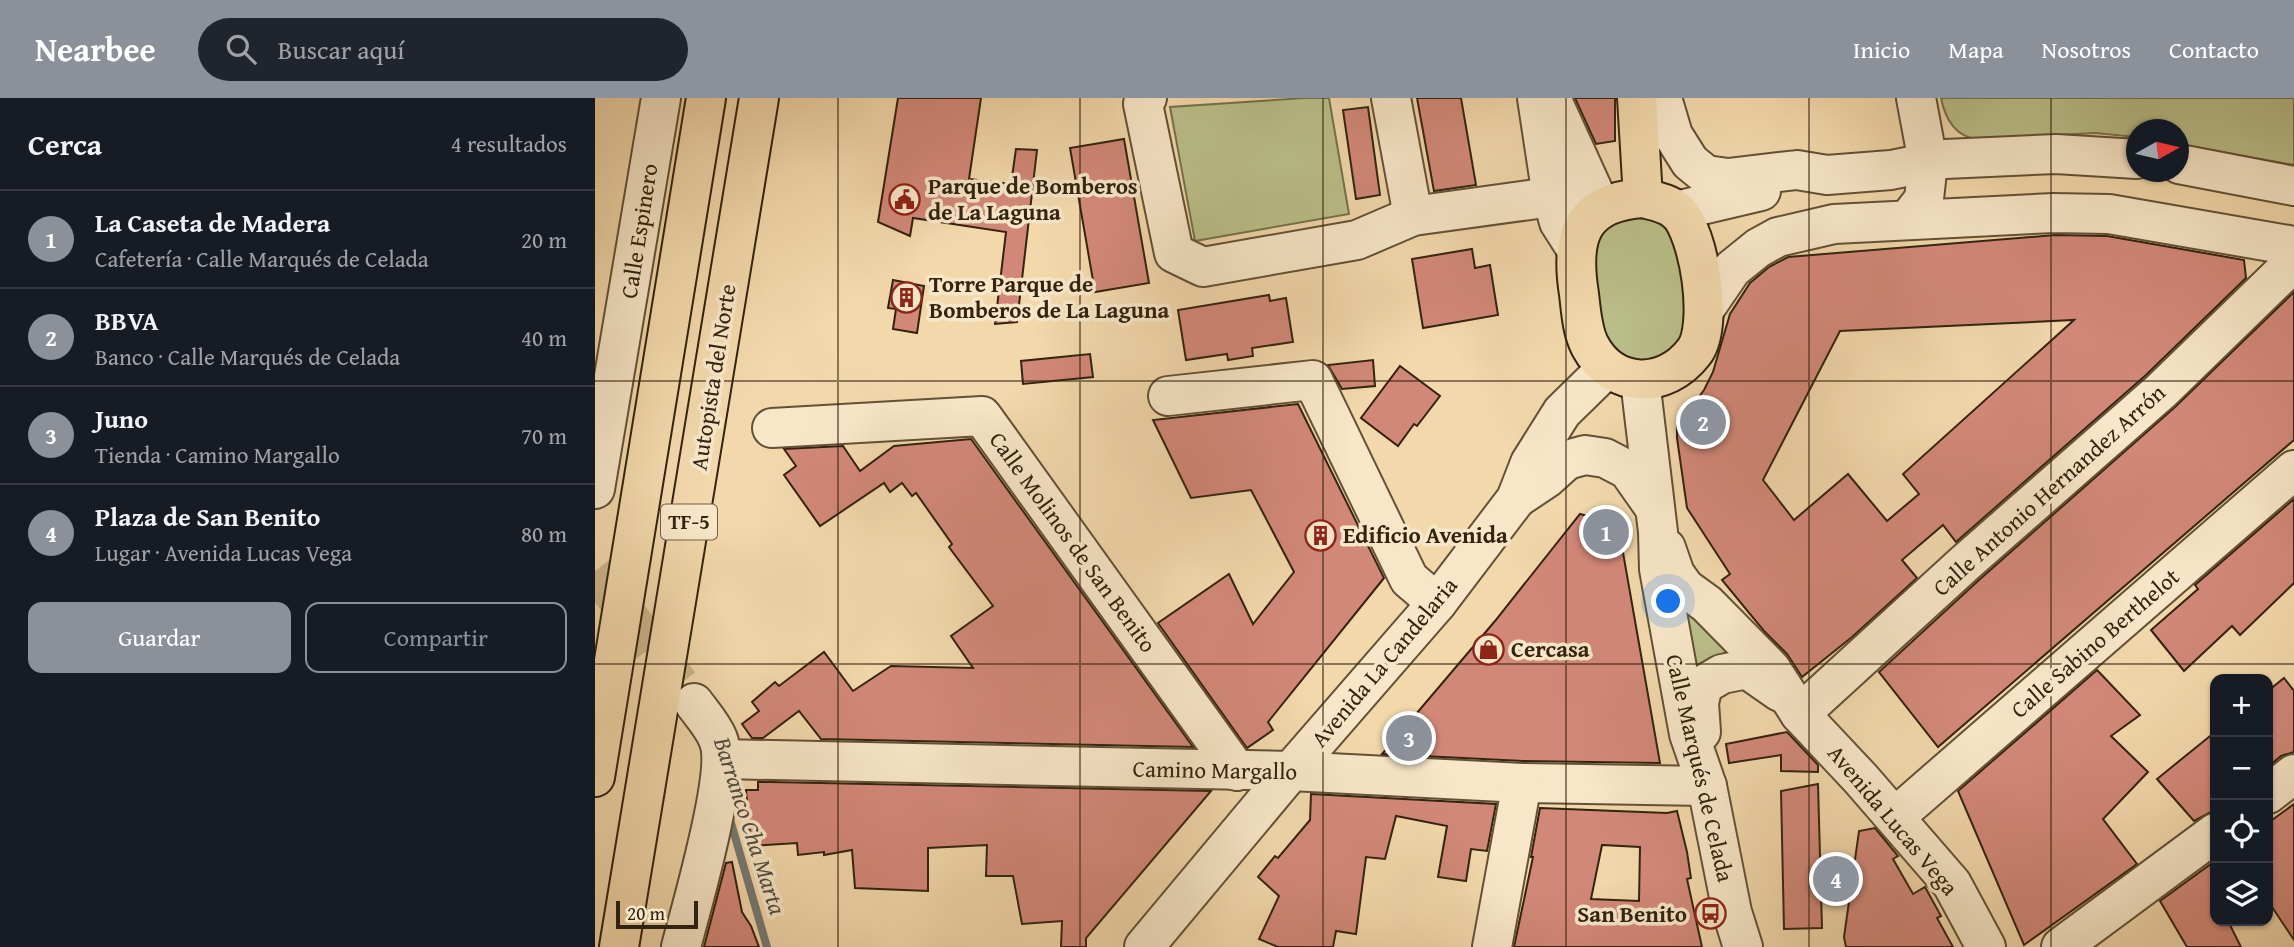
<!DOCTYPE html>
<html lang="es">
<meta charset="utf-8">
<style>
body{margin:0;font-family:"Gentium Book Plus",serif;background:#20242c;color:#f1f3f6}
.controls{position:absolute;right:21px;bottom:21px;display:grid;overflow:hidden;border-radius:14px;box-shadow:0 2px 5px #0004}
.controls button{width:63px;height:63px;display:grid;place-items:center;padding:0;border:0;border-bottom:2px solid #363941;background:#171b24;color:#f1f3f6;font:35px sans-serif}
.compass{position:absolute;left:1531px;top:21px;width:63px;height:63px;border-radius:50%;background:#171b24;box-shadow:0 2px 5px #0004;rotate:82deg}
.scale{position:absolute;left:21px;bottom:18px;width:82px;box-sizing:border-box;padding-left:7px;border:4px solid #33230f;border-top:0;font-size:19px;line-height:24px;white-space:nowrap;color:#33230f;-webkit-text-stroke:5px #f7e6c8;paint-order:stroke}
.you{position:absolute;left:1074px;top:504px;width:24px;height:24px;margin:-18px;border:5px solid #fff;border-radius:50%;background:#1a73e8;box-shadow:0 0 0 10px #1a73e833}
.badge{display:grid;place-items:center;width:46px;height:46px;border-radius:50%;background:#8c9099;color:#fff;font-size:23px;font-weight:700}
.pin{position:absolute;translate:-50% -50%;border:4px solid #fff;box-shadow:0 2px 7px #0006}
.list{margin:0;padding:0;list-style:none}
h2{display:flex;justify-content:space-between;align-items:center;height:91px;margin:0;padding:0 28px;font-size:30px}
h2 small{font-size:23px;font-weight:400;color:#9ea1a6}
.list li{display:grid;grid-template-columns:46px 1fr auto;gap:21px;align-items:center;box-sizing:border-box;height:98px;padding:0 28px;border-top:2px solid #363941}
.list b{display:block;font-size:26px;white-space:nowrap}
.list p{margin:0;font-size:23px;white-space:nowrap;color:#9ea1a6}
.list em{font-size:23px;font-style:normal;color:#9ea1a6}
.actions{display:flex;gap:14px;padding:21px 28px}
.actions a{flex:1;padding:16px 0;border:2px solid #8c9099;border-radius:14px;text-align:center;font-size:24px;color:#8c9099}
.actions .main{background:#8c9099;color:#fff}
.icon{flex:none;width:38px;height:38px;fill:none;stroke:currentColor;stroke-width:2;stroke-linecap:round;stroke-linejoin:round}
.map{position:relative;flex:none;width:1699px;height:849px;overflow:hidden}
header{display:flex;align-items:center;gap:42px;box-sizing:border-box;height:98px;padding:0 35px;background:#8c9099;color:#fff}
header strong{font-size:33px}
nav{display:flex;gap:38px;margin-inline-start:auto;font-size:24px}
.search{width:490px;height:63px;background:#20242c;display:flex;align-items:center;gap:18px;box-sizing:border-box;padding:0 24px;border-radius:38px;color:#9ea1a6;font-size:26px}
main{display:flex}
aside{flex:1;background:#171b24}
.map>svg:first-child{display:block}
</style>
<header>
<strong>Nearbee</strong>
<div class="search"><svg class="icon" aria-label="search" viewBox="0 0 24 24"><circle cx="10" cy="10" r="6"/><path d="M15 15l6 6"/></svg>Buscar aquí</div>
<nav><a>Inicio</a><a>Mapa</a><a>Nosotros</a><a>Contacto</a></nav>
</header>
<main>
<aside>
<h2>Cerca<small>4 resultados</small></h2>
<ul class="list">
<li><span class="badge">1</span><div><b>La Caseta de Madera</b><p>Cafetería · Calle Marqués de Celada</p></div><em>20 m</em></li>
<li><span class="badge">2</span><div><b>BBVA</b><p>Banco · Calle Marqués de Celada</p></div><em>40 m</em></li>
<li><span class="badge">3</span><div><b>Juno</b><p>Tienda · Camino Margallo</p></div><em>70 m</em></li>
<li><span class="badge">4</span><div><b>Plaza de San Benito</b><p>Lugar · Avenida Lucas Vega</p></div><em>80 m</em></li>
</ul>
<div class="actions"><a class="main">Guardar</a><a>Compartir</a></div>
</aside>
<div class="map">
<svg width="1699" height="849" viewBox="0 0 1699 849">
<rect width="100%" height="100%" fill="#f2d8ab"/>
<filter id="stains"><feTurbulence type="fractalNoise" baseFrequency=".00286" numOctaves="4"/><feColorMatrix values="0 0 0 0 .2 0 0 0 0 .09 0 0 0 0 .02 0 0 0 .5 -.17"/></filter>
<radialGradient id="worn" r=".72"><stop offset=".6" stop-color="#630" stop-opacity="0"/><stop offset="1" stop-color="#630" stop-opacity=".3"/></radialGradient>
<!-- green -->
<g fill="#babf89" stroke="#76714c" stroke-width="2">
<polygon points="710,0 734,0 754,116 600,143 575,9"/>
<path d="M1346,0H1699V67L1584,46V32H1542L1541,39L1500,35L1380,41C1359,37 1350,20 1346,0Z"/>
<path d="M1037,119C1050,120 1061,122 1071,131C1086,145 1098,216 1090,235C1084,250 1072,256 1058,261C1050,263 1045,263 1037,261C995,255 999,182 996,149C1008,132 1017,125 1037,119Z"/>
<polygon points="1078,494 1136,553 1113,561 1094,576"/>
</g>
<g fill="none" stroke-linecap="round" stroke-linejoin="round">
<!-- stream -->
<polyline stroke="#757b73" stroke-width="8" points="134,718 172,849"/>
</g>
<!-- building -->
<g fill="#d28879" stroke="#33230f" stroke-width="2" fill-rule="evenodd">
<polygon points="303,0 386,0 374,81 416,86 421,51 442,52 422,224 400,226 411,134 318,120 315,138 283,124"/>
<polygon points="822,0 866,0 881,87 839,93"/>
<polygon points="980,0 1020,0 1020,43 1001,46"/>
<polygon points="773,9 785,97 761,101 748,12"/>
<polygon points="529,41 554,185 500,194 475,50"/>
<path d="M1460,137L1512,138L1649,162L1651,180L1551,277L1361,444L1348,427L1307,462L1322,480L1257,539L1207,579L1192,556L1169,533L1127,482L1135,476L1092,410L1082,340V328L1109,292L1118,274L1135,216L1155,185L1174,169L1193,159ZM1479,222L1308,376L1324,396L1292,423L1253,376L1199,422L1168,382L1245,233Z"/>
<polygon points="877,151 880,170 895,167 903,217 828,230 817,161"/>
<polygon points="298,182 329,188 322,235 298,231 301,211 293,210"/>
<polygon points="1699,194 1699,342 1343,649 1284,574 1384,482 1580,309"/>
<polygon points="674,197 675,203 691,200 698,244 657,250 658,258 633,262 632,256 591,262 583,212"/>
<polygon points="495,256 498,279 428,286 426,263"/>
<polygon points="778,262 780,288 747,291 733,267"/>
<polygon points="805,268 845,298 822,328 819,326 803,348 766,320"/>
<polygon points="703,306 789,480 673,624 678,632 652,650 563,525 634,476 658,526 699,474 656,392 596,400 558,322"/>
<polygon points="376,341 598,649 226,641 204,613 168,640 157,640 147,626 164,613 157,604 180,584 184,588 229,554 258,593 296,568 378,570 356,538 398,508 354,449 357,446 321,395 317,398 307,385 295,394 289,385 225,428 189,377 201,368 189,351 248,348 265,373 299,348"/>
<polygon points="1699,401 1699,485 1645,537 1637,528 1589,573 1556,532 1603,491 1600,487"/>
<polygon points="985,416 1023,426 1065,665 928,663 787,656 900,523"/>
<polygon points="1502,572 1545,617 1516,638 1553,674 1508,721 1542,766 1429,847 1363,693"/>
<polygon points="1689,580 1699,593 1699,654 1686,658 1673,669 1673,593"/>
<polygon points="1192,634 1223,667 1223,674 1186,673 1186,657 1134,665 1131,646"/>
<polygon points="1620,634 1620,712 1599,723 1562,681"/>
<polygon points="163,684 175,684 616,693 491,840 491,849 466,849 467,823 427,826 418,778 391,778 392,747 333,750 333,793 260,790 257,752 229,757 229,754 203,757 202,745 156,748 151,692 163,692"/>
<polygon points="1223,686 1227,830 1189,831 1186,693"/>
<polygon points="716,696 901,706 892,753 876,751 871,783 843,779 852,728 801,718 790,761 771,759 761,836 741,833 738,849 683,849 664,841 684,798 663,779 680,758 683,760 715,722"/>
<polygon points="1699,706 1699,842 1673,803 1673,725"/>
<path d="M945,710L1072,715L1082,713L1092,754L1096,780L1092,781L1107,849H919L938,759H936ZM1007,747L1045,749L1044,803L996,801Z"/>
<polygon points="1280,730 1303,758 1298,761 1318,796 1330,789 1346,818 1342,820 1358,849 1251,849 1249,839 1264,733"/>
<polygon points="1620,763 1620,823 1633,823 1646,849 1592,849 1565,803"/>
<polygon points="137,764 147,814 156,828 164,849 109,849 131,765"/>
</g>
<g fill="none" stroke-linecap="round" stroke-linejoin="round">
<!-- minor-tunnel -->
<polyline stroke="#ccb48c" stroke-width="38" stroke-dasharray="38 19" stroke-linecap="butt" points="0,473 85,586"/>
<defs>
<g id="minor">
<polyline points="552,0 548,6 579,155 608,169 762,142 818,118 985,95 996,90"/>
<polyline points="796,0 818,118"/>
<polyline points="942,0 957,99 964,124 980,149"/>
<polyline points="956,0 1006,110"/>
<polyline points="1067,0 1078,37 1095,64 1111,77 1133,80 1202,72 1232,77 1296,72 1350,61 1461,56 1542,61"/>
<polyline points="1584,66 1699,88"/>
<polyline points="1081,113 1166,93"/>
<polyline points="1313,122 1329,101 1333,64 1321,0"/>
<polyline points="1109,212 1137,171 1163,150 1183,139 1239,126 1458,115 1514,116 1699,148"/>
<polyline points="1045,282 1063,434 1064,471 1094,636 1112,688 1137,814 1148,849"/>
<polyline points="573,298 718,282 814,481 842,505"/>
<polyline points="177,330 387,318 642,673"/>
<polyline points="0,391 66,0"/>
<polyline points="925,398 952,380 972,362 990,357 1010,360 1033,372 1059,409"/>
<polyline points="1071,450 1080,476 1090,490 1112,506 1176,571 1205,616 1266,681 1357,786 1391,849"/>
<polyline points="1205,616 1369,466 1566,293 1699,164"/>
<polyline points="1106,634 1104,605 1108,587 1127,576 1152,571 1185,594"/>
<polyline points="127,661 696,673 927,685 1112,688"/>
<polyline points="1673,696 1699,676"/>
<polyline points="1300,719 1699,372"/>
<path d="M86,849C96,810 137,673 123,641C118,628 107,616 99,605"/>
<polyline points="549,849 696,673 842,505 921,401 935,365 967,314 1012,270"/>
<polyline points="897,849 927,685"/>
<polyline points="1466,849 1620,735"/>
</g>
<g id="major">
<polyline points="1042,0 1048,100"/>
<path d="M1048,100C1059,103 1073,105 1082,113C1105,135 1119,229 1099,254C1070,292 1018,291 995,248C987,233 986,212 984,196C975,140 985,104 1048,100Z"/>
</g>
<g id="highway">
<polyline points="0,679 111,0"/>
<polyline points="24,849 164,0"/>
</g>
</defs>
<!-- minor casing -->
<use href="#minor" stroke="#635036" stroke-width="42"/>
<!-- major casing -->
<use href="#major" stroke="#33230f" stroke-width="42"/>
<!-- highway casing -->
<use href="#highway" stroke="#33230f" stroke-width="42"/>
<!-- minor -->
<use href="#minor" stroke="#f7e6c8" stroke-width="38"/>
<!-- major -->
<use href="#major" stroke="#f2d8ab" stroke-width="38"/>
<!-- highway -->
<use href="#highway" stroke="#f2d8ab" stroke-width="38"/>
</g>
<!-- grid -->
<path fill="none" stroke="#33230f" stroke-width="2" stroke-opacity="0.55" d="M243,0V849M485,0V849M728,0V849M971,0V849M1214,0V849M1456,0V849M0,283H1699M0,566H1699"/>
<!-- icons -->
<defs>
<symbol id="civic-ring" viewBox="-11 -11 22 22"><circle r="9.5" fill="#f7e6c8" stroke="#8f2418" stroke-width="1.5"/><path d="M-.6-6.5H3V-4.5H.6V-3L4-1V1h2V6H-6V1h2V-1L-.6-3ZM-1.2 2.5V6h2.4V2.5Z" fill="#8f2418"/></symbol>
<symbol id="building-ring" viewBox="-11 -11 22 22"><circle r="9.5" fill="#f7e6c8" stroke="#8f2418" stroke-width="1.5"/><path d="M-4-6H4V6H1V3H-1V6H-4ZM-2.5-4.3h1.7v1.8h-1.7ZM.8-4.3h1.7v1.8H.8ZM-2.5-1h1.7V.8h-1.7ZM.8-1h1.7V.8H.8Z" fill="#8f2418"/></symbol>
<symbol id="shop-ring" viewBox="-11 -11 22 22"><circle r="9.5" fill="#f7e6c8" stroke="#8f2418" stroke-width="1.5"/><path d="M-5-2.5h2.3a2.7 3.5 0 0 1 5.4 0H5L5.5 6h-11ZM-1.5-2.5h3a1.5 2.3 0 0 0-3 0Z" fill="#8f2418"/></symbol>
<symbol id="bus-ring" viewBox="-11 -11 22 22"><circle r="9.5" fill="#f7e6c8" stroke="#8f2418" stroke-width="1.5"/><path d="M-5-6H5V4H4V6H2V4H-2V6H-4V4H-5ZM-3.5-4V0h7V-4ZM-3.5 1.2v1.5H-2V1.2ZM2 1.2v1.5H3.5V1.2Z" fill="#8f2418"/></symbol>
</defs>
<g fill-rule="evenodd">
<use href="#civic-ring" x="292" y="84" width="35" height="35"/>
<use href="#building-ring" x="294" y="182" width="35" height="35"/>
<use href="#building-ring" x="708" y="420" width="35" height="35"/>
<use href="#shop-ring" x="876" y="534" width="35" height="35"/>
<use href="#bus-ring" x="1098" y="798" width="35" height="35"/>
</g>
<g text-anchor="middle" stroke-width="7" stroke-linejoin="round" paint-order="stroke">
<!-- shield labels -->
<rect fill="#f7e6c8" stroke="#6e5e46" stroke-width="2" x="66" y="406.5" width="56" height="35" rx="5"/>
<g font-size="21" font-weight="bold" fill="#33230f">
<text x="94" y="431">TF-5</text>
</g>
<!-- poi labels -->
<g font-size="23" font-weight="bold" fill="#33230f" stroke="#f7e6c8" text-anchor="start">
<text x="333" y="96">Parque de Bomberos<tspan x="333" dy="26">de La Laguna</tspan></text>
<text x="334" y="194">Torre Parque de<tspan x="334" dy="26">Bomberos de La Laguna</tspan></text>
<text x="748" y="445">Edificio Avenida</text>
<text x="916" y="559">Cercasa</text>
<text x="1092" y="824" text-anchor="end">San Benito</text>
</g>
<!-- street labels -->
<g font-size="23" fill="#33230f" stroke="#f7e6c8">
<text transform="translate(44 133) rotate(-81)" y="8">Calle Espinero</text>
<text transform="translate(118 279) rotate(-81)" y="8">Autopista del Norte</text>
<text transform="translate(1454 392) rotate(-42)" y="8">Calle Antonio Hernandez Arrón</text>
<text transform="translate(478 444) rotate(54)" y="8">Calle Molinos de San Benito</text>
<text transform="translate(1500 545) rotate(-41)" y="8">Calle Sabino Berthelot</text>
<text transform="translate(789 564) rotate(-50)" y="8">Avenida La Candelaria</text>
<text transform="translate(1105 670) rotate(77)" y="8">Calle Marqués de Celada</text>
<text transform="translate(620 672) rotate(1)" y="8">Camino Margallo</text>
<text transform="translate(1298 722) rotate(50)" y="8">Avenida Lucas Vega</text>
</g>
<!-- water labels -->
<g font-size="24" font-style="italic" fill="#544f41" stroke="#f7e6c8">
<text transform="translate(155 728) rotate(72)" y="8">Barranco Cha Marta</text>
</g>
</g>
<rect width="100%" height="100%" filter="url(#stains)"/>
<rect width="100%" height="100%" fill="url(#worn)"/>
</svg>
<div class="controls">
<button>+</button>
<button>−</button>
<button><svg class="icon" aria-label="locate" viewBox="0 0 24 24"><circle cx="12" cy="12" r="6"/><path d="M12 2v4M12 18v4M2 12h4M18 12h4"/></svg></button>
<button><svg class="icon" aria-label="layers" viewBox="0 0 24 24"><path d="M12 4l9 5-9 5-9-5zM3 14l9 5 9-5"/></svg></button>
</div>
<svg class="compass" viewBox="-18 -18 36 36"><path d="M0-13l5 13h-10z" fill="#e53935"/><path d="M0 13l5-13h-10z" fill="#9ea1a6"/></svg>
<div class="scale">20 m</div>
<div class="you"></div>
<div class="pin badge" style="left:1011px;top:434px">1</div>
<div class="pin badge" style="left:1108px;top:324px">2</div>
<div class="pin badge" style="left:814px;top:640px">3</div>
<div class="pin badge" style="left:1241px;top:781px">4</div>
</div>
</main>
